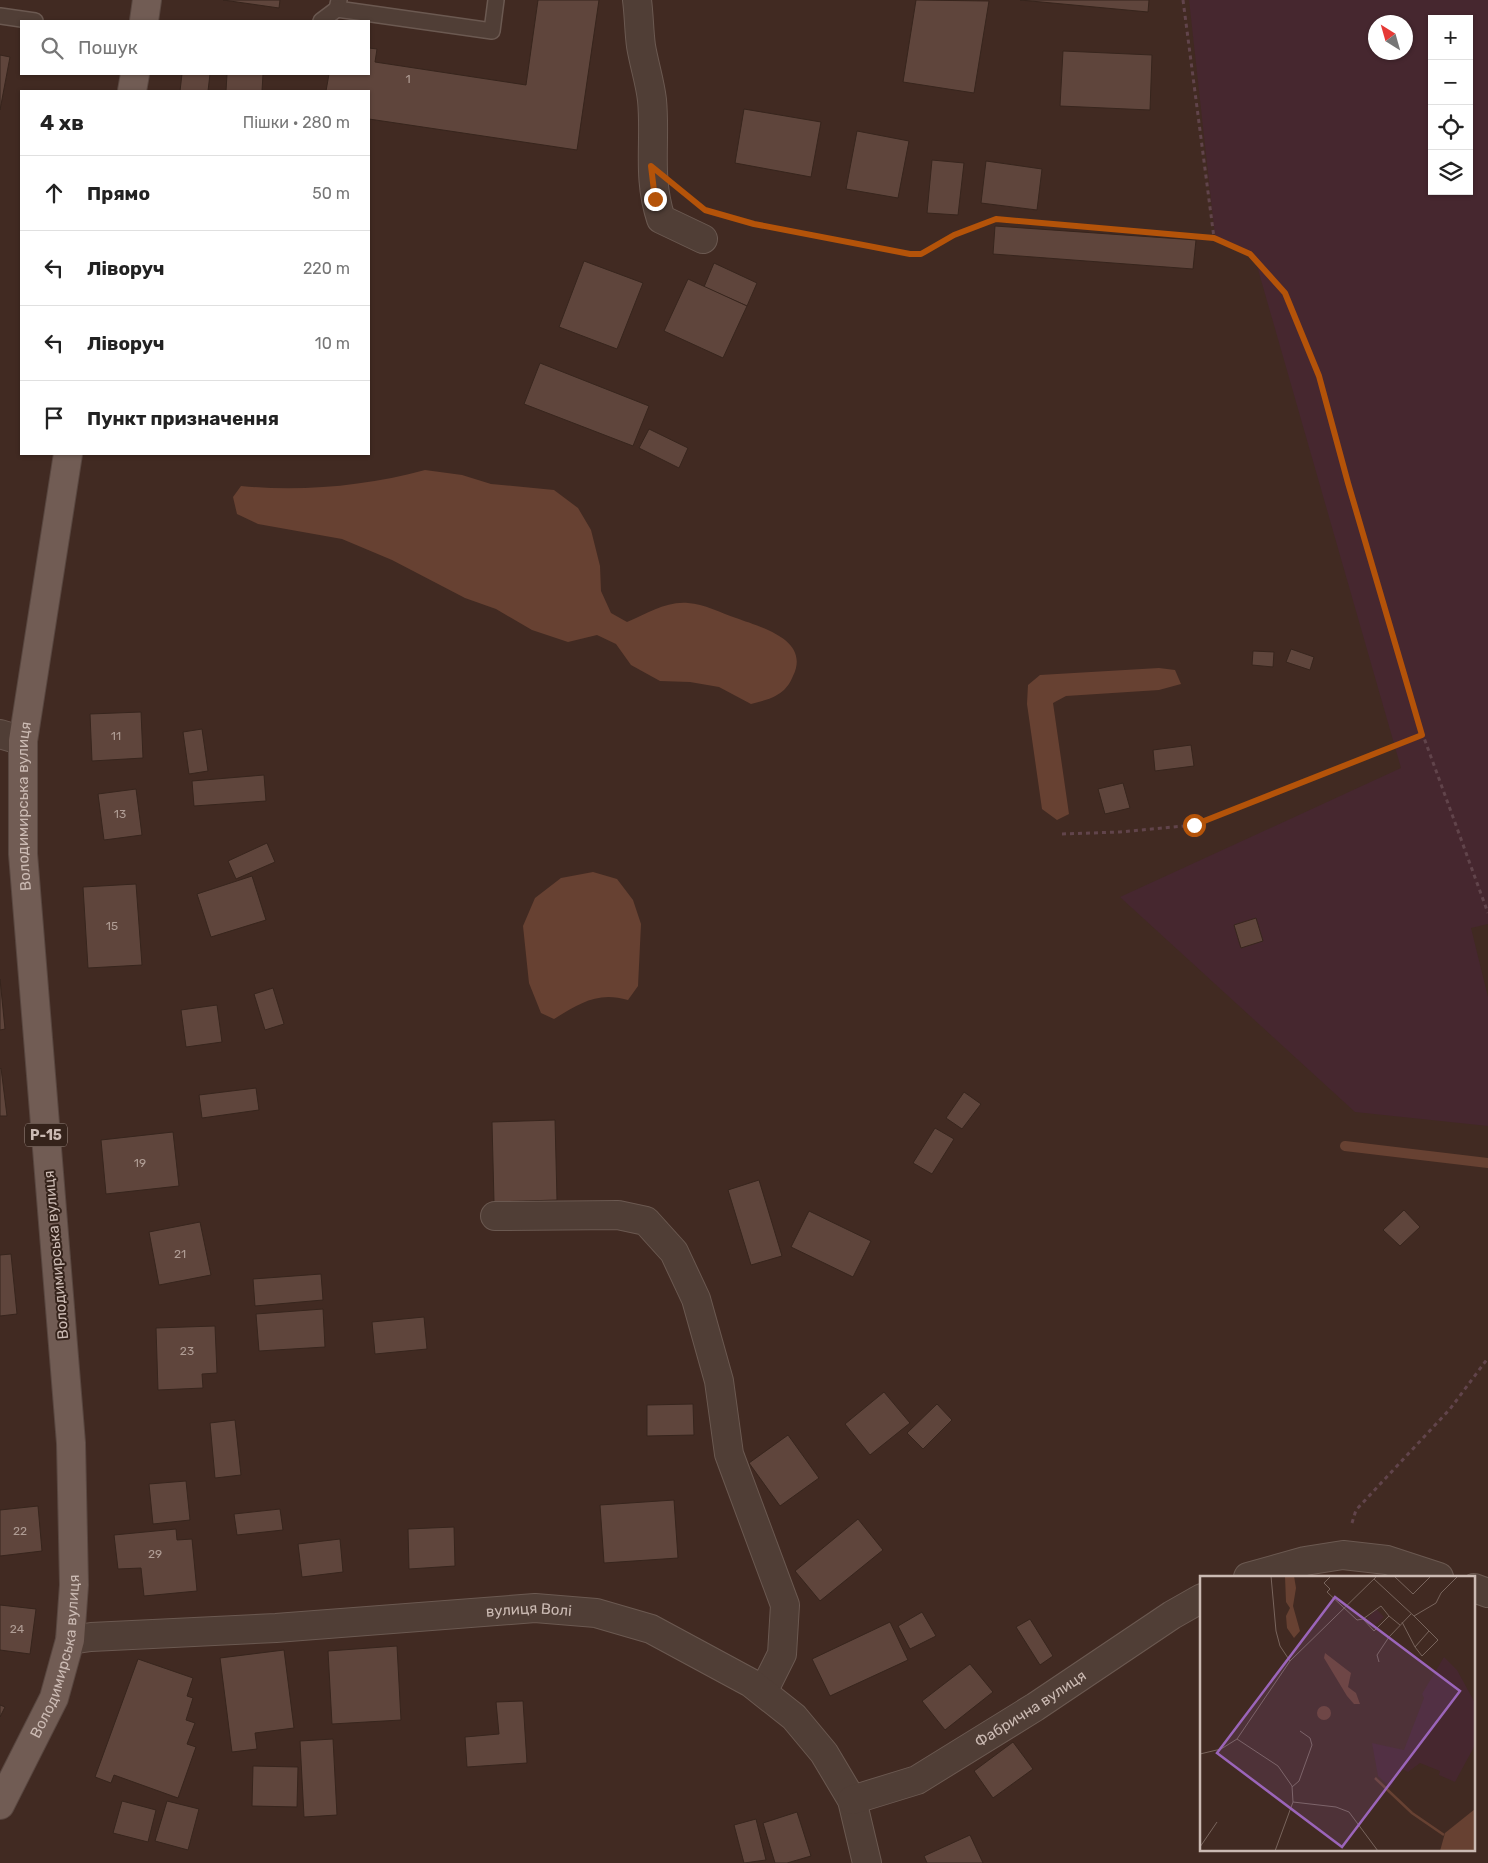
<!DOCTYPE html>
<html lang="uk">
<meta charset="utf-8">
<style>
body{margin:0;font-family:Rubik,sans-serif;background:#f6f6f6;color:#222}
.controls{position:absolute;right:15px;top:15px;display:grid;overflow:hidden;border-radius:0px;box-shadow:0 1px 4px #0004}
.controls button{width:45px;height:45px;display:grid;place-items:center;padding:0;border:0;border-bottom:1px solid #e0e0e0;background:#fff;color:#222;font:25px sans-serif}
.compass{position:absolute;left:1368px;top:15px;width:45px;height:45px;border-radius:50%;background:#fff;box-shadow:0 1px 4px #0004;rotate:323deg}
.stop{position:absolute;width:15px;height:15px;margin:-11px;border:4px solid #b45309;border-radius:50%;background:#fff}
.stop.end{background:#b45309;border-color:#fff;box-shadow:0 1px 5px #0008}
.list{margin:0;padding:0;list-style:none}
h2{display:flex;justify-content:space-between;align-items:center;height:65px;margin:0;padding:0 20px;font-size:21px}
h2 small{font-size:16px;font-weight:400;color:#767676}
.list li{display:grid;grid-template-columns:32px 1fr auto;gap:15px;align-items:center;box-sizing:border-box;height:75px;padding:0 20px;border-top:1px solid #e0e0e0}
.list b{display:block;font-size:19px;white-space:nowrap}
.list em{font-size:16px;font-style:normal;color:#767676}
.icon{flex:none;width:28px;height:28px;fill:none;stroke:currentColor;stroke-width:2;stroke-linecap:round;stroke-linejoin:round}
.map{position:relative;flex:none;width:1488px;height:1863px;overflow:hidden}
.search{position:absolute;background:#fff;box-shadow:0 1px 4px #0004;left:20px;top:20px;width:350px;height:55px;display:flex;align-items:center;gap:12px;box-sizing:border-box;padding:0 18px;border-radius:0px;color:#767676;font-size:19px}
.panel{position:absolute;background:#fff;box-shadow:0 1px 4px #0004;left:20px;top:90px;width:350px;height:365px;border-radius:0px}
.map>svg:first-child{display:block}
</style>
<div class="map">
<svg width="1488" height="1863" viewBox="0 0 1488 1863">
<rect width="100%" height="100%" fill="#412a22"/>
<!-- green -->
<path fill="#46272f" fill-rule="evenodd" d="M1189,0H1488V924L1471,928L1488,997V1126L1355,1112L1120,897L1401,768L1253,252L1215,236ZM1432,19H1469V191H1432ZM1376,22H1406V52H1376Z"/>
<!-- water -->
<g fill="#674132">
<path d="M425,470L462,475L491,484L554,490L578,508L591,530L600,566L601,591L611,613L627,622C647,614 666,601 688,603C704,604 721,613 736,618C760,627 811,639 793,676C785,696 770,699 751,704L719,687L690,682L660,681L631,665L616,644L597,635L568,642L532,630L496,609L465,598L392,560L342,539L258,524L237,514L233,497L241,486C302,492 366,486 425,470Z"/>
<polygon points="1159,668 1175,670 1181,684 1159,690 1066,696 1053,703 1069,814 1057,820 1042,809 1027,704 1028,685 1040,675"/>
<path d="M593,872L617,879L633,900L641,924L638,986L628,1000C598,991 580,1003 554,1019L541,1013L529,983L523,926L535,898L561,878Z"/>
</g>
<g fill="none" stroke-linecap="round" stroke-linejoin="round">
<!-- stream -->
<polyline stroke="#674132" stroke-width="10" points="1345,1146 1488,1163"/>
</g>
<!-- building -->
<g fill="#5f453c" stroke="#37251d">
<polygon points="223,0 280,0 279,8"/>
<polygon points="538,0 599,0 577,150 369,119 369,91 326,91 329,74 369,74 369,48 377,49 375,62 526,85"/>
<polygon points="916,0 989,1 974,93 903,82"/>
<polygon points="1020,0 1149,0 1148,12"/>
<polygon points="1063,51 1152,55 1150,110 1060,106"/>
<polygon points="0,55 10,57 0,110"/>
<polygon points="182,74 210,74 208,91 180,91"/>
<polygon points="227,74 263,74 262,91 226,91"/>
<polygon points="744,109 821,122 811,177 735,163"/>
<polygon points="857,131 909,141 898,198 846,189"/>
<polygon points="932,160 964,163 958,215 927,213"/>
<polygon points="986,161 1042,169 1037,210 981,203"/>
<polygon points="995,226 1196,240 1193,269 993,254"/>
<polygon points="584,261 643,283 617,349 559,327"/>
<polygon points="714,263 757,283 747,306 704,287"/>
<polygon points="688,279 747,306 723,358 664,331"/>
<polygon points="540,363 649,406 633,446 524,404"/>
<polygon points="649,429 688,448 679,468 639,448"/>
<polygon points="1291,649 1314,657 1310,670 1286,662"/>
<polygon points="1253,651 1274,652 1273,667 1252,665"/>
<polygon points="141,712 143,758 92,761 90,714"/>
<polygon points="202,729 208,771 189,774 183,732"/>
<polygon points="1191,745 1194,766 1155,771 1153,750"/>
<polygon points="264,775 266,801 194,806 192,781"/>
<polygon points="1123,783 1130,808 1105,814 1098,789"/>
<polygon points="136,789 142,835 104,840 98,794"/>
<polygon points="267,843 275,862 236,879 228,861"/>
<polygon points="252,876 266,920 211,937 197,894"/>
<polygon points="136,884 142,965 88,968 83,887"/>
<polygon points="1256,918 1263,941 1241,948 1234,925"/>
<polygon points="0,979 5,1029 0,1030"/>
<polygon points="273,988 284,1024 265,1030 254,994"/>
<polygon points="217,1005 222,1042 186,1047 181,1010"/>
<polygon points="1,1068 7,1116 0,1116 0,1069"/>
<polygon points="256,1088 259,1110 202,1118 199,1095"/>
<polygon points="964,1092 981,1104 962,1129 946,1118"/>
<polygon points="555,1120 557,1200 494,1202 492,1122"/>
<polygon points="935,1128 954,1139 932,1174 913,1163"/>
<polygon points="173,1132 179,1186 106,1194 101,1140"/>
<polygon points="759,1180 782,1256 751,1265 728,1190"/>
<polygon points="1404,1210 1420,1227 1400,1246 1383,1230"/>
<polygon points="809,1211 871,1241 853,1277 791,1247"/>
<polygon points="200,1222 211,1275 159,1285 149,1232"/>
<polygon points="11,1254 17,1314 0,1316 0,1255"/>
<polygon points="321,1274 323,1300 255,1306 253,1279"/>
<polygon points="323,1309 325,1347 259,1351 256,1314"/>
<polygon points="424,1317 427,1349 375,1354 372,1322"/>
<polygon points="215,1326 217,1373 202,1374 203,1388 158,1390 156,1328"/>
<polygon points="884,1392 910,1423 870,1455 845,1424"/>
<polygon points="693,1404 694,1435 647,1436 647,1405"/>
<polygon points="937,1404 952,1420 923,1449 907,1433"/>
<polygon points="235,1420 241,1475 215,1478 210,1423"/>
<polygon points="788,1435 819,1478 780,1506 749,1463"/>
<polygon points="186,1481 190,1520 153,1524 149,1484"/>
<polygon points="674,1500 678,1558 604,1563 600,1505"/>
<polygon points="38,1506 42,1551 0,1556 0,1510"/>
<polygon points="280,1509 283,1530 237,1535 234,1514"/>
<polygon points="858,1519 883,1550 820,1601 795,1571"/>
<polygon points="454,1527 455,1566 409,1569 408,1529"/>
<polygon points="176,1529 177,1540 192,1539 197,1591 144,1596 141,1568 118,1569 114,1535"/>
<polygon points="340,1539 343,1572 302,1577 298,1544"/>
<polygon points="0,1605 36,1609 30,1654 0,1650"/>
<polygon points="922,1612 936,1636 910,1649 898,1626"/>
<polygon points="1030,1619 1053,1656 1040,1665 1016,1627"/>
<polygon points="890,1622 908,1660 830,1696 812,1659"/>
<polygon points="397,1646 401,1720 332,1724 328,1651"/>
<polygon points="284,1650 294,1728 255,1733 257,1749 232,1752 220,1658"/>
<polygon points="138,1659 193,1678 187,1696 193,1698 186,1720 195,1723 187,1744 196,1747 178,1798 114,1775 111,1783 95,1777"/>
<polygon points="970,1664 993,1692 945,1730 922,1701"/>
<polygon points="523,1701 527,1763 467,1767 465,1737 499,1734 496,1702"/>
<polygon points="0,1705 5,1707 0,1717"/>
<polygon points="333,1739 337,1815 304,1817 300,1741"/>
<polygon points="1013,1742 1033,1769 993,1798 974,1771"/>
<polygon points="253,1766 298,1767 297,1807 252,1806"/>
<polygon points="122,1801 156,1810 148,1842 113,1833"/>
<polygon points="167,1801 199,1809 188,1850 155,1841"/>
<polygon points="797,1812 811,1856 787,1863 775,1863 763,1823"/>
<polygon points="756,1819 766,1860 744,1863 734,1825"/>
<polygon points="970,1835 983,1863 927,1863 924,1856"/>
</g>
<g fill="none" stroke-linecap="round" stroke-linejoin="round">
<defs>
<g id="service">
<polyline points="339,0 337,9 492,31 496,0"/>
<polyline points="0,16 35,21"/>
<polyline points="321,21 337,9"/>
</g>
<g id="minor">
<path d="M637,0C639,15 639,31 641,46C644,64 650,82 652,100C656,142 647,176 661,219L703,239"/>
<polyline points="0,734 23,741"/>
<polyline points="495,1216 618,1215 646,1221 674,1252 696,1299 719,1381 729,1454 785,1605 782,1654 763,1692"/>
<polyline points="1248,1577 1305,1561 1343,1555 1387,1560 1439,1577"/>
<polyline points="1474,1588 1488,1593"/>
<path id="s1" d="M70,1640L91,1637L276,1628L535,1608L596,1613L651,1629L751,1683L794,1717L824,1753L852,1800L867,1863"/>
<path id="s2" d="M852,1800L917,1780L1035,1707L1172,1615L1202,1598"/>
</g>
<g id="primary">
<polyline points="144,21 147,0"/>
<polyline points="132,91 135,74"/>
<path id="s3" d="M0,1805L54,1698L70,1640L74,1585L71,1443L23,854V741L68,454"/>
</g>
</defs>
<!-- service casing -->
<use href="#service" stroke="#6b5951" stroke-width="18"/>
<!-- minor casing -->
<use href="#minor" stroke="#6b5951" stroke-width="30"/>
<!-- primary casing -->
<use href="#primary" stroke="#594740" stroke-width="30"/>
<!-- path -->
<g stroke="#61444b" stroke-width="3" stroke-dasharray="4 4" stroke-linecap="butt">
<polyline points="1183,0 1214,238 1250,254 1285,293 1319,376 1348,483 1423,735 1488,913"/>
<polyline points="727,216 754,224 910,254 921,254 954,235 995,219 1214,238"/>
<polyline points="1062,834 1120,832 1194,825 1423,735"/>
<polyline points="1352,1523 1356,1510 1450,1409 1488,1358"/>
</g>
<!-- service -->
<use href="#service" stroke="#503e36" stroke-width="15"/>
<!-- minor -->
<use href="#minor" stroke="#503e36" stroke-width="28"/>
<!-- primary -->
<use href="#primary" stroke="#715c54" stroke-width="28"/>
</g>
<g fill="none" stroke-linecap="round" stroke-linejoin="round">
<!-- route -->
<polyline stroke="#b45309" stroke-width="6" points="655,199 651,166 705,210 754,224 910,254 921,254 954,235 996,219 1214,238 1250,254 1285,293 1319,376 1348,483 1422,735 1194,825"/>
</g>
<g text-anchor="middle" stroke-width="4" stroke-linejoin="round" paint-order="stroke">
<!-- number labels -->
<g font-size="12" fill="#b09d95">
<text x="408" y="83">1</text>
<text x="116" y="740">11</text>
<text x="120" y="818">13</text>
<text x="112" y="930">15</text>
<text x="140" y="1167">19</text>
<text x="180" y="1258">21</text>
<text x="187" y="1355">23</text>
<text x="20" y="1535">22</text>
<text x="155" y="1558">29</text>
<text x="17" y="1633">24</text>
</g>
<!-- shield labels -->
<rect fill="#35231b" stroke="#9e8d85" stroke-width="1" x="25" y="1123.5" width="42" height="23" rx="4"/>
<g font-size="14" font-weight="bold" fill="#cbbab3">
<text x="46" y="1140">Р-15</text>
</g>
<!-- street labels -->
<g font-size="15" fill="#cbbab3" stroke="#35231b">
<text dy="5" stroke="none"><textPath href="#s3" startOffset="1016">Володимирська вулиця</textPath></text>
<text transform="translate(56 1255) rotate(-95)" y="5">Володимирська вулиця</text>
<text dy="5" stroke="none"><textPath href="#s1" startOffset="460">вулиця Волі</textPath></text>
<text dy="5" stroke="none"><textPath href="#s3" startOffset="161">Володимирська вулиця</textPath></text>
<text dy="5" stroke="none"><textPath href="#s2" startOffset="202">Фабрична вулиця</textPath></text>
</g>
</g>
<!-- overview -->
<g transform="translate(1200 1576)">
<rect width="275" height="275" fill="#412a22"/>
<path d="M176,33L184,41L174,50L167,43ZM244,81L257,94L275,127V169L255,206L239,199L240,195L220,187L208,196L200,192L191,212L178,200L172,167L204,174L224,122L222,118Z" fill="#46272f"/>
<path d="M85,0H94L96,12L93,30L100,55L94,62L87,52L86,40L90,32L86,26ZM125,77L151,97L148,111L156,117L160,128H154L147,120L124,82ZM117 137a7 7 0 1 1 14 0a7 7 0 1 1-14 0ZM275,233V275H240L245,257Z" fill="#674132"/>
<path fill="none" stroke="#674132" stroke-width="2.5" d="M175,202L212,237L244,259"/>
<path fill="none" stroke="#78645c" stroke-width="1" d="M71,0L76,55L80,70L90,85M131,0L124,7L130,13L127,16L157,44L163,43M194,0L213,18L231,0M174,3L214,40L236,27L241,17L258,0M189,40L181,30L163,43L174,55L189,40L200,49M214,40L238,64L222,80L215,71L229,55M202,46L215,71M179,86L177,79L189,61L211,38M37,163L78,190L92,210L93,226L75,275M0,178L21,173L37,163L90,85L177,0M92,211L99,205L112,169L110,162L100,155M93,226L136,231L149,236L178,275M0,271L17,246"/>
<path fill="#9b65ba" fill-opacity="0.15" stroke="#9b65ba" stroke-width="2.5" d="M135,21L260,115L142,271L17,177Z"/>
<rect width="275" height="275" fill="none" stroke="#cbbab3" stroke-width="2.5"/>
</g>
</svg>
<div class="controls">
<button>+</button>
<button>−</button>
<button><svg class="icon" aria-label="locate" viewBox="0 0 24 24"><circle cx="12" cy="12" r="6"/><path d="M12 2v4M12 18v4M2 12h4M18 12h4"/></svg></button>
<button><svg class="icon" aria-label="layers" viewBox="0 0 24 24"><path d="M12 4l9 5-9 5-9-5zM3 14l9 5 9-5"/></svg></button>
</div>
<svg class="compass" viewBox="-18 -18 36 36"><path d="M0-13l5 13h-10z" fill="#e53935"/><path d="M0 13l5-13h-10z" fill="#767676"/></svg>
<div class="stop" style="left:1194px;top:825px"></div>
<div class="stop end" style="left:655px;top:199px"></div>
<div class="search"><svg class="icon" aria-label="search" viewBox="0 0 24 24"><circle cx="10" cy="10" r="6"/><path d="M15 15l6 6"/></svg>Пошук</div>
<section class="panel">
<h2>4 хв<small>Пішки · 280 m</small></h2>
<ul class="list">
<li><svg class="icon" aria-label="ahead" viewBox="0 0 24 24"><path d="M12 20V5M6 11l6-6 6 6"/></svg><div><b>Прямо</b></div><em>50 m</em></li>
<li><svg class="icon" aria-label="left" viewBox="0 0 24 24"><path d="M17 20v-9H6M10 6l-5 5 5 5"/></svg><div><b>Ліворуч</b></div><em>220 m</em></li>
<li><svg class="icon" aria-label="left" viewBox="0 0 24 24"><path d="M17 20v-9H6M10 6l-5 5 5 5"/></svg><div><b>Ліворуч</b></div><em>10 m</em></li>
<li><svg class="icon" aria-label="arrive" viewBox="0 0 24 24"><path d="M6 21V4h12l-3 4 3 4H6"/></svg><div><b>Пункт призначення</b></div></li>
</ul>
</section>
</div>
